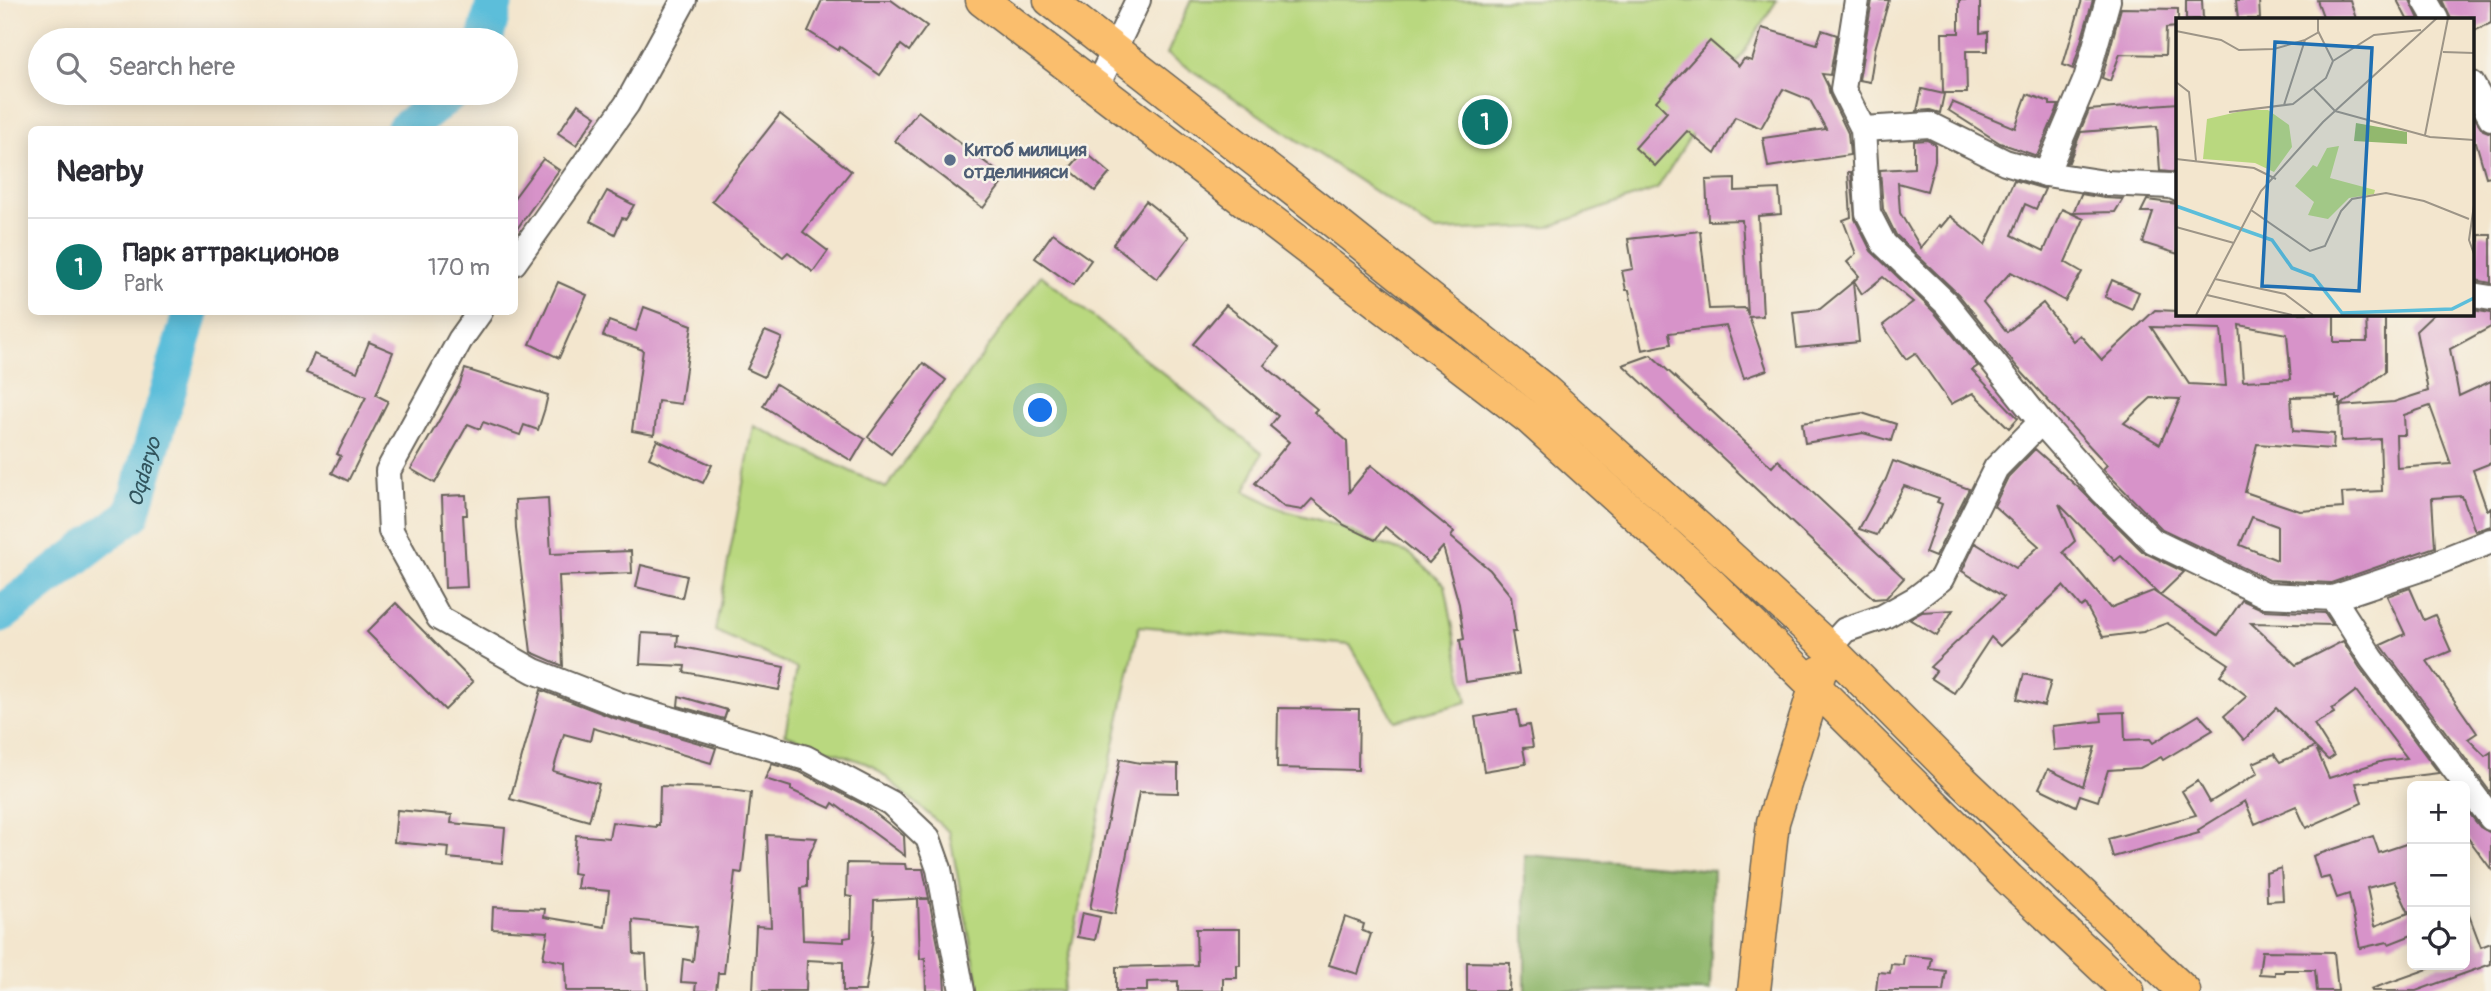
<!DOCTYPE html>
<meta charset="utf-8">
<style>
body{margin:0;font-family:Pangolin,sans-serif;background:#f7f7f7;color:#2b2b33}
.controls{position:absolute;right:21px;bottom:21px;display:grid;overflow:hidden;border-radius:10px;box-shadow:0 4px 18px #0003}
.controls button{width:63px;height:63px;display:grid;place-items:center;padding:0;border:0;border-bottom:2px solid #e1e1e2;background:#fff;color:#2b2b33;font:35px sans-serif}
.you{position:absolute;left:1041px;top:411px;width:24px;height:24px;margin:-18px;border:5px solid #fff;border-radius:50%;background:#1a73e8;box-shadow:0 0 0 10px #1a73e833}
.badge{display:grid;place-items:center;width:46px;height:46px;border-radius:50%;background:#0f766e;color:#fff;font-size:23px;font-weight:700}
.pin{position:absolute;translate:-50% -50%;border:4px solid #fff;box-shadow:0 2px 7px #0006}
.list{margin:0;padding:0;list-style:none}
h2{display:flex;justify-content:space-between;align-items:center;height:91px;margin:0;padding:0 28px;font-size:30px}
h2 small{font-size:23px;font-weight:400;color:#7c7c81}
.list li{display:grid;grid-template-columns:46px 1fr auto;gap:21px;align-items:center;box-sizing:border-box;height:98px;padding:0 28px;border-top:2px solid #e1e1e2}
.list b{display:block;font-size:26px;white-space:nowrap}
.list p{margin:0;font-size:23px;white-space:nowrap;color:#7c7c81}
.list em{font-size:23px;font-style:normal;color:#7c7c81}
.icon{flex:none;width:38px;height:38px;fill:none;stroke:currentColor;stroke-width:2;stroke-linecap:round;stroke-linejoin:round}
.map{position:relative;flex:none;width:2491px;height:991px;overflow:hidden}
.search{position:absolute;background:#fff;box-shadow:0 4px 18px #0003;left:28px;top:28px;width:490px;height:77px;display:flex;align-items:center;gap:18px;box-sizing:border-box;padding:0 24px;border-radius:38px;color:#7c7c81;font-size:26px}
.panel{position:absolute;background:#fff;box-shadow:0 4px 18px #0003;left:28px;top:126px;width:490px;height:189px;border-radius:10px}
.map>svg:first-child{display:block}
</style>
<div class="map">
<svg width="2491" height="991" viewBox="0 0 2491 991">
<rect width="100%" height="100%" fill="#f7f3e8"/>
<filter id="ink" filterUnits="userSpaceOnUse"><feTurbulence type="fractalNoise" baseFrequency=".0143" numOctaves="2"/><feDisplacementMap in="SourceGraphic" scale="14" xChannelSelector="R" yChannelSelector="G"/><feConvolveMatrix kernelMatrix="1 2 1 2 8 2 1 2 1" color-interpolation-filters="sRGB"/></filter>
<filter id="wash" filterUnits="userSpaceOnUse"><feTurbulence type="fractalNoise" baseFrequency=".00686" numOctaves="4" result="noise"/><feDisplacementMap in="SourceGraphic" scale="28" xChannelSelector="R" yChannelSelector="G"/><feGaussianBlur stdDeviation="1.57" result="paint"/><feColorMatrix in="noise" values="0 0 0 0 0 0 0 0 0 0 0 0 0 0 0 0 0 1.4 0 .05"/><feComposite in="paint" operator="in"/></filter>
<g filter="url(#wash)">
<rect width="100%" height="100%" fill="#f3e6ce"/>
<!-- green -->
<g fill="#b9d87f" stroke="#6a7a4e" stroke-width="2">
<polygon points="1191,0 1777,0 1657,189 1548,227 1435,231 1167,54"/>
<polygon points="1041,275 1262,453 1245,491 1286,511 1337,525 1371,541 1409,553 1445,585 1467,702 1395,721 1350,645 1139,626 1062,991 980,991 949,832 873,766 785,734 797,668 715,631 754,426 886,488"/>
</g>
<!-- forest -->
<polygon fill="#92b86e" stroke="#576a45" stroke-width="2" points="1525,855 1713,870 1710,991 1525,991"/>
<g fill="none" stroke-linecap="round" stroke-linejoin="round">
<!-- river -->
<g stroke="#5cbeda" stroke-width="37">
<polyline points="485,40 495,0"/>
<polyline points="404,130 451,93"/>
<path id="s1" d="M0,615L132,514L191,312"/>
</g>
</g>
<g id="blocks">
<!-- building -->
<g fill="#d793c9" fill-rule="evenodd">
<polygon points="822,0 891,0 927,26 909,51 901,45 880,75 840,47 838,50 808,31"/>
<polygon points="1872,0 1889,0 1875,49 1870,82 1859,80"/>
<polygon points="1959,0 1980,0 1980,33 1988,32 1988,51 1966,51 1967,93 1943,93 1942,33 1959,33"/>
<polygon points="2082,0 2093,0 2073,69 2063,65"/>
<polygon points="2186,0 2202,0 2203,19 2186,19"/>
<polygon points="2236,0 2259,0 2260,19 2238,19"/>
<polygon points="2317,0 2350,0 2356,19 2324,19"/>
<polygon points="2397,0 2410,0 2419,19 2407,19"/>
<polygon points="2442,0 2491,0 2491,23 2472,32 2472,19 2451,19"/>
<polygon points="2121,8 2178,9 2178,27 2166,28 2165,55 2120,54 2110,81 2102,78"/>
<polygon points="1762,28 1817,44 1822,30 1837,35 1830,75 1822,74 1828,86 1830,96 1848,133 1850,155 1768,167 1763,138 1826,129 1810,100 1783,89 1761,128 1735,117 1715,154 1687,131 1655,166 1635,148 1667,112 1656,101 1710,41 1739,66 1744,59 1752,61"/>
<polygon points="1922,89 1944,94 1940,113 1930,110 1917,111"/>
<polygon points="2027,94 2050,102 2050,105 2059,105 2037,156 2000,143 1948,110 1952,102 2015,128"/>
<polygon points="2178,103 2178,173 2160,171 2157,126 2081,132 2069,162 2067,162 2089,110"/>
<polygon points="578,104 596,116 576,145 558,133"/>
<polygon points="918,111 1006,178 983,208 895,141"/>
<polygon points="780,114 851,171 803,232 828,251 813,272 788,252 783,257 712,201"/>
<polygon points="2472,114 2483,130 2491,133 2491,176 2486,177 2476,142 2472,142"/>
<path d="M1927,140L1935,144V161L1927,191L1898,183L1900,213L1921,248L1939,225L1941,227L1950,216L1985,245L2014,180L2045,189L2036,209L2025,204L2012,235L2044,251L2062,209L2084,219L2065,262L2082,272L2065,301L2011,272L1983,302L2007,332L2043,303L2073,341L2080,335L2102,360L2155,310L2178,311V313H2334V342H2367L2366,313H2385V372L2340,406L2394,402L2428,391L2416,331L2435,313H2472V310L2491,313V327L2450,349L2459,396L2491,381V463L2473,470L2487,510L2491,508V526L2475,531L2462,496L2432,498L2435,547L2331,583L2269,580L2162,529L2103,469L2107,465L2017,367L1958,294L1896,235L1883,209L1880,170L1914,168V141ZM2239,325L2287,334L2291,379L2243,381ZM2151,327L2221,329L2226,386L2189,384ZM2336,396V399H2340L2341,441L2380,439L2382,491L2342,493L2343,508L2300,511L2245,492L2257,444L2333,449L2334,434L2293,431L2291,397ZM2151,398L2180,399L2160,444L2124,423ZM2430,406L2451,464L2397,468L2396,435H2405L2404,415ZM2252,517L2277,526V560L2240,545Z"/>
<polygon points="1084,151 1110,173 1095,191 1069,169"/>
<polygon points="543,159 559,170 514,233 514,198"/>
<polygon points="1848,172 1851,172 1855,219 1871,251 1935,313 1978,366 1972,370 2018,418 2009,428 1973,393 1951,404 1915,353 1906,359 1883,325 1913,302 1883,277 1862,294 1854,281 1859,276 1847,262 1856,254 1843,220 1851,217"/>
<polygon points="1735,179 1735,191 1779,189 1781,214 1758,216 1763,316 1749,317 1767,370 1744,378 1726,326 1669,333 1671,344 1642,350 1629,290 1626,290 1622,271 1633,269 1628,239 1700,231 1709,309 1745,308 1748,315 1742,220 1708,221 1706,180"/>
<polygon points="607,191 634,205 626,219 622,218 615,234 590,221"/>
<polygon points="2081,194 2104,198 2123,199 2115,212 2073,213"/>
<polygon points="2147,200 2178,204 2178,254 2143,243 2153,212 2141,212"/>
<polygon points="1146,201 1190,236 1157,279 1113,244"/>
<polygon points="1053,233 1091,260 1073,285 1035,258"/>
<polygon points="2479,235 2491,235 2491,283 2475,280"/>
<polygon points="2112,280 2139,292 2132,309 2105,297"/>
<polygon points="558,282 587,295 559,358 530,344"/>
<polygon points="1853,282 1859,342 1797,348 1793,312 1820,309"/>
<polygon points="1226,305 1279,347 1264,365 1317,409 1314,412 1347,441 1349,492 1371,465 1454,532 1451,537 1490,570 1511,596 1516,632 1512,632 1519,674 1466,682 1460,640 1464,639 1459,604 1443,547 1429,563 1385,527 1375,540 1344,525 1312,499 1302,510 1284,507 1255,483 1289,442 1270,426 1278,416 1193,344"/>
<polygon points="644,307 692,325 681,404 658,401 654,435 632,431 643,350 603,336 609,321 636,331"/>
<polygon points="765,331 782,338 764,377 747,369"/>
<polygon points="369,342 393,352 376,395 388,401 348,481 332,473 341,456 337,454 366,397 306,373 314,354 357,372"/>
<polygon points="1651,355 1772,467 1778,460 1904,578 1886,598 1874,599 1623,365"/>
<polygon points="923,363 946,380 891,454 868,437"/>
<polygon points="465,369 548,395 545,408 538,430 524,425 520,435 483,422 480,429 468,424 435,483 411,469 459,386"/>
<polygon points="776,384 865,439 852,461 763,406"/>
<polygon points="1862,413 1896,424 1891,441 1863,433 1805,443 1802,423"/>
<polygon points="657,440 712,465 703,483 649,458"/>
<path d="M2035,449L2080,489L2143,552L2184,572L2160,595L2121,556L2115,561L2059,504L2075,541L2063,552L2110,608L2153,591L2218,635L2242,600L2264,610L2325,613L2333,625L2251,623L2296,665L2343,641L2360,668L2439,773L2356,783L2362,803L2306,828L2296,806L2255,824L2245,801L2198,830L2199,833L2113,857L2108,839L2196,815L2182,791L2198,781L2210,802L2258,773L2253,763L2274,754L2280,762L2315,747L2276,708L2244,740L2224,716L2247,696L2220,675L2229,664L2167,623L2143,632L2103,637L2085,604L2081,607L2063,586L2000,646L1991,637L1954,693L1931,678L1936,671L1930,667L2004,597L1962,571L1975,543L2016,568L2039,546L1994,506L2008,477ZM2356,691L2407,758L2383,761L2329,778L2316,748L2328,760L2334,756L2314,724L2334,713L2332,709Z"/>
<polygon points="1893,461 1969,489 1935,557 1925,553 1942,504 1937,502 1939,498 1904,486 1877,535 1859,529 1886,479"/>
<polygon points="466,495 467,515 463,515 467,587 445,588 442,496"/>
<polygon points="548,498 551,554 631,551 632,573 559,576 563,666 531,652 516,529 515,500"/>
<polygon points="641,565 687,576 682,598 636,587"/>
<polygon points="2410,588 2424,620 2435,615 2451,651 2427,661 2477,733 2468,739 2485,756 2491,752 2491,793 2381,645 2405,634 2387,596"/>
<polygon points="396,603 473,682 445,710 367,632"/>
<polygon points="1953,610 1937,636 1909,619 1922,612"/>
<polygon points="642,633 678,635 677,646 784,667 779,690 684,672 685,666 640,664"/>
<polygon points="2024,674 2051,681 2044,706 2017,699"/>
<polygon points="541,690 614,718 716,748 711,763 593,728 590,741 564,734 553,771 599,784 589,821 510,799"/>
<polygon points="679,696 727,710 724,719 678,706"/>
<polygon points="1278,708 1359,709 1358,770 1277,768"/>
<polygon points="1517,710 1520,727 1529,725 1533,747 1523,748 1526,764 1484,771 1475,717"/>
<polygon points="2124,712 2125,740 2150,739 2153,743 2199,715 2213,730 2163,760 2161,757 2140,768 2108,770 2098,801 2080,795 2076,806 2039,788 2048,769 2083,786 2095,747 2054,750 2052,726 2102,721 2101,713"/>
<polygon points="1120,759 1140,763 1178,764 1178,793 1139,792 1115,914 1090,909"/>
<polygon points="772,764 800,772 866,806 904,836 905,856 833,803 830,808 791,790 791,787 765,779"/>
<polygon points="660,786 718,788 751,793 742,873 735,872 724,973 718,973 716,991 695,991 696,983 681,982 683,959 693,961 697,927 633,920 634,954 646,955 648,991 566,991 565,962 543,958 548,932 492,929 493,907 545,909 544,917 605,927 609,891 577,888 579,874 573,873 576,835 609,838 612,822 656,827 656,825 659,825"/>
<polygon points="2465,808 2480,827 2491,833 2491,869 2465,834"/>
<polygon points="397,810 452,815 451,823 505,828 502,863 448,858 449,847 394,842"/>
<polygon points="767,835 817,838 807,860 807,887 801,888 803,940 844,942 844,938 851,937 852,897 846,896 847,863 905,864 906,869 923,869 929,898 874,901 873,938 865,991 843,991 843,962 807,960 806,991 753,991 756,926 771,927"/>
<path d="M2373,836L2379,853L2412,842V935L2389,944L2388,942L2360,948L2349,894L2337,898L2329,877L2320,879L2313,856ZM2394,881L2409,913L2375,926L2367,888Z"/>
<polygon points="2281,868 2283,900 2267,901 2266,873"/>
<polygon points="918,899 929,899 944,975 945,991 926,991 925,958 920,959"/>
<polygon points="2466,907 2481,947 2491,943 2491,964 2416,991 2372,991 2371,989 2439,965 2465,965"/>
<polygon points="1082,913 1100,917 1095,940 1077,937"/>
<polygon points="1345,917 1364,924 1362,931 1371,934 1358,974 1329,965"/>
<polygon points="1196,929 1240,929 1240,965 1237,965 1237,978 1223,978 1223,991 1178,991 1178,981 1147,982 1147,991 1116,991 1116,967 1197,965"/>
<polygon points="2262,951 2334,952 2338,991 2317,991 2315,970 2284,970 2284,972 2275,972 2275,975 2259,974"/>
<polygon points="1904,955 1932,958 1930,969 1946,971 1943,991 1876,991 1878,972 1890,973 1891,964 1903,965"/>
<polygon points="1467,962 1510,963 1509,991 1467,991"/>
</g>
</g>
</g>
<g filter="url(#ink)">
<use href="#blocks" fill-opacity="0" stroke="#67635a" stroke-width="2"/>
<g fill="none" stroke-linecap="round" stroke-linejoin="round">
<defs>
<g id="minor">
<polyline points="1857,0 1843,89 1863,129 1868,213 1884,244 1946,303 2041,422 2103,492 2153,541 2265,595 2333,598 2426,567 2491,541"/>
<polyline points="2425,0 2436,19"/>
<polyline points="2472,84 2491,118"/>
<polyline points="1097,86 1138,0"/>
<polyline points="1863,129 1930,125 2005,162 2046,174 2105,183 2171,186 2178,189"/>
<polyline points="2046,174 2086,79 2108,0"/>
<polyline points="514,263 627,104 684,0"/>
<polyline points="2472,295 2491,298"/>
<polyline points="480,312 460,340 388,471 391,531 439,618 534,671 618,704 806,758 891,803 928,838 939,869 962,991"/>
<polyline points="2333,598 2372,659 2491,818"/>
<polyline points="1829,648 1845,630 1883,617 1915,599 1941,579 1996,468 2041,422"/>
</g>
<g id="major">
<polyline points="982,0 1529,418 1702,575 2009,879 2128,991"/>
<polyline points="1050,0 1318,209 1543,389 1703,532 1829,648 1950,769 2184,991"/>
<polyline points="1754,991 1773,822 1820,672"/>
</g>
</defs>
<!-- minor casing -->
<use href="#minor" stroke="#67635a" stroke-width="28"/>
<!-- major casing -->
<use href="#major" stroke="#67635a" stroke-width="35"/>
<!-- minor -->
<use href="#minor" stroke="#fff" stroke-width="24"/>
<!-- major -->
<use href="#major" stroke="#fabe6d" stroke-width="32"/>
</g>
</g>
<!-- markers -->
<circle fill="#5c6f8a" stroke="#f7f3e8" stroke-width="2.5" cx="950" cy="160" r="7"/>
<g text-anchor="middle" stroke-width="5" stroke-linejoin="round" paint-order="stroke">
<!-- service labels -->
<g font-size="19" font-weight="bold" fill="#4e5e75" stroke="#f7f3e8" text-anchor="start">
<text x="964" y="156">Китоб милиция<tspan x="964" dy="22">отделинияси</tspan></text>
</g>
<!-- water labels -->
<g font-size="21" font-style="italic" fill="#32555e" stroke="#f7f3e8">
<text dy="7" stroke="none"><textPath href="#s1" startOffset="210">Oqdaryo</textPath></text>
</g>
</g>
<!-- overview -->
<g transform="translate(2176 18)">
<rect width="298" height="298" fill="#f3e6ce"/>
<path d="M70,92H92L113,107L116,129L98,154L79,145L27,141L31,101ZM163,128L154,160L199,172L198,176L173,180L152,201L132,197L138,184L119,168L137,147L141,149L151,130Z" fill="#b9d87f"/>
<path d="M180,105L231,114V126L178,123Z" fill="#92b86e"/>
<path fill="none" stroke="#5cbeda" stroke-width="3.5" d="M0,188L96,222L116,250L137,258L166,295L276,291L298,280"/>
<path fill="none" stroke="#9d9587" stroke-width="2" d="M0,13L45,22L63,32L98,31L129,22M267,34L298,35M157,43L198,17L245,12M0,64L13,74L20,143M138,71L159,93M108,87L129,22L143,14M159,93L254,119L298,122M53,94L117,86L150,60L157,43L142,13V0M249,117L272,0M0,141L78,150L100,161M298,187L293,222L298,236M75,192L134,233L149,228L165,193L176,181L210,175L248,183L293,201M0,209L58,225M39,261L109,276L137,297M31,277L116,297M20,297L85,173L147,104L261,0"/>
<path fill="#1f6fb2" fill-opacity="0.15" stroke="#1f6fb2" stroke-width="3.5" d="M99,24L196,30L183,273L86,268Z"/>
<rect width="298" height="298" fill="none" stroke="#1c1c1c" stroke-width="3.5"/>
</g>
</svg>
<div class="controls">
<button>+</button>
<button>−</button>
<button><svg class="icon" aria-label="locate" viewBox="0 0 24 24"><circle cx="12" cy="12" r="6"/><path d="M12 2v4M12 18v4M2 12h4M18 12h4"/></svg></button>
</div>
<div class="you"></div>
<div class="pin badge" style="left:1485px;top:122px">1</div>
<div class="search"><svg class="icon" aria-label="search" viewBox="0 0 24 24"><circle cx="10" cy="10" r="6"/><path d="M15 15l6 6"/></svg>Search here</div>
<section class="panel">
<h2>Nearby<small></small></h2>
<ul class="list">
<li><span class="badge">1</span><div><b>Парк аттракционов</b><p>Park</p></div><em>170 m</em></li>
</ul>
</section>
</div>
